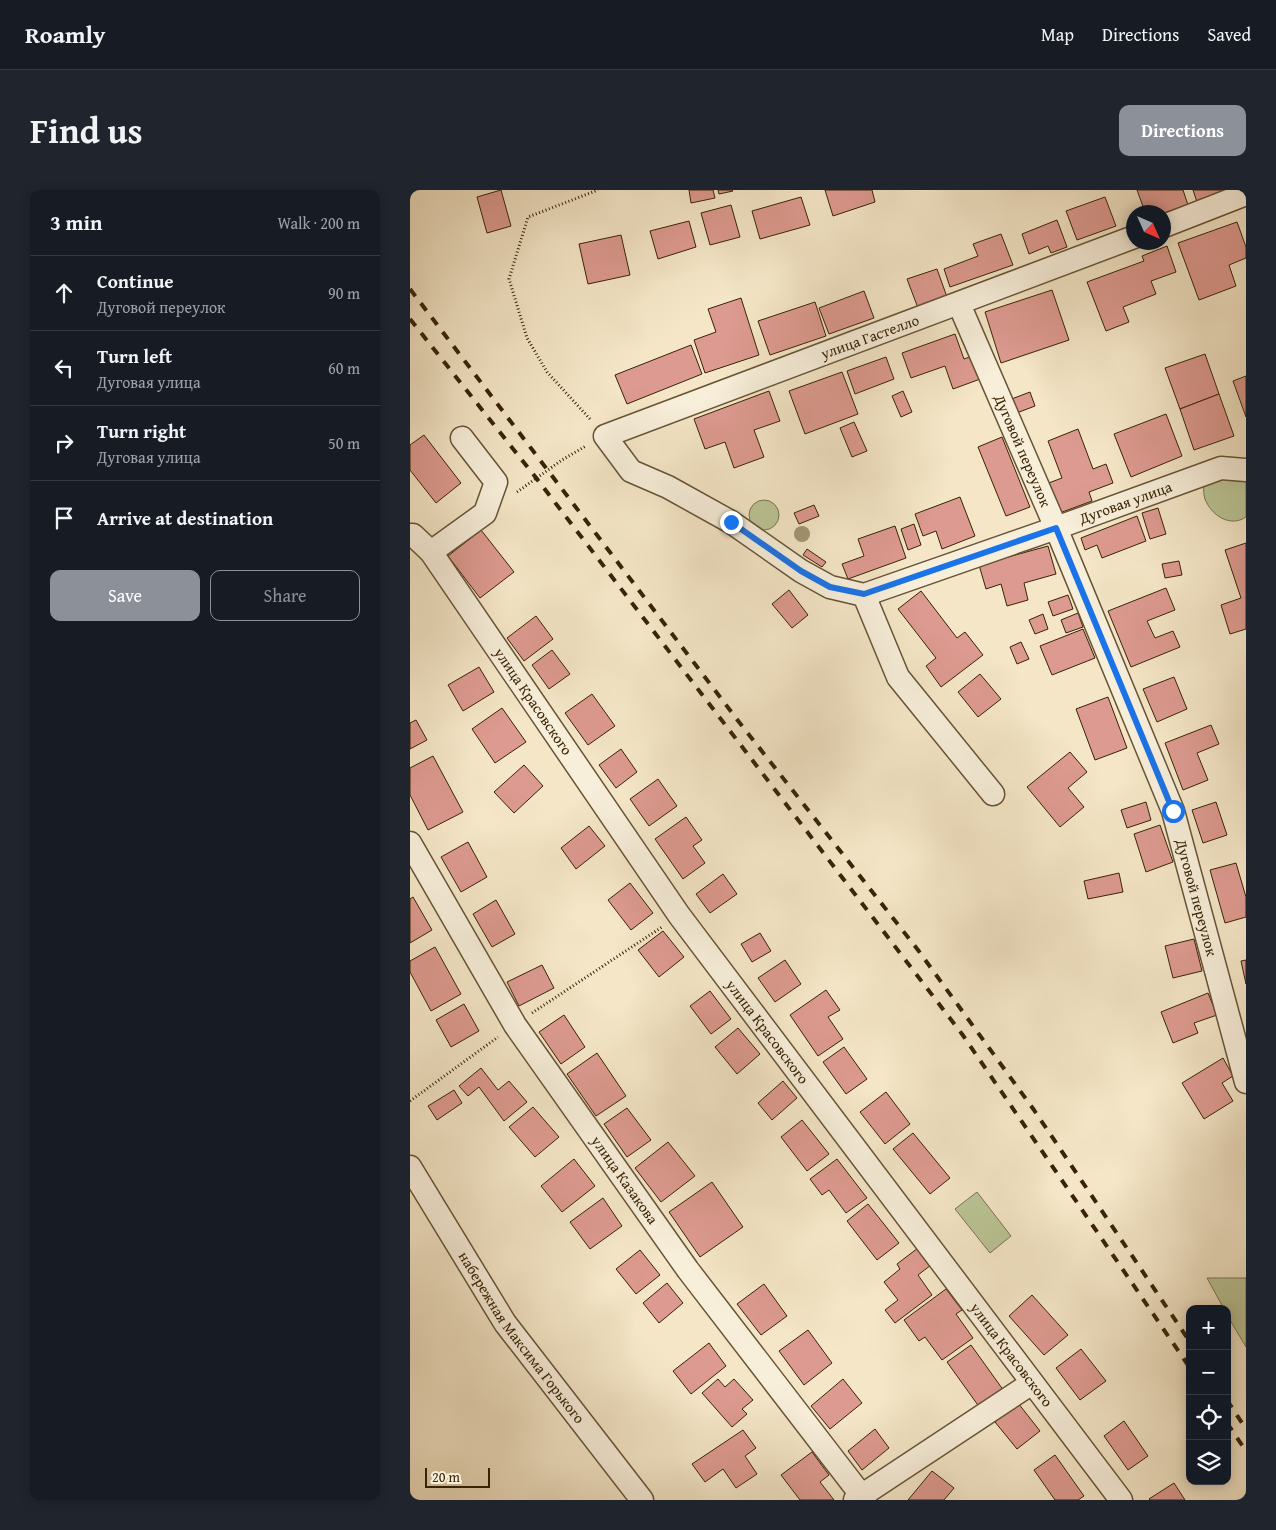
<!DOCTYPE html>
<meta charset="utf-8">
<style>
body{margin:0;font-family:"Gentium Book Plus",serif;background:#20242c;color:#f1f3f6}
.controls{position:absolute;right:15px;bottom:15px;display:grid;overflow:hidden;border-radius:10px;box-shadow:0 2px 12px #0003}
.controls button{width:45px;height:45px;display:grid;place-items:center;padding:0;border:0;border-bottom:1px solid #363941;background:#171b24;color:#f1f3f6;font:25px sans-serif}
.compass{position:absolute;left:716px;top:15px;width:45px;height:45px;border-radius:50%;background:#171b24;box-shadow:0 2px 12px #0003;rotate:135deg}
.scale{position:absolute;left:15px;bottom:12px;width:65px;box-sizing:border-box;padding-left:5px;border:2px solid #382304;border-top:0;font-size:14px;line-height:18px;white-space:nowrap;color:#382304;-webkit-text-stroke:4px #f8efdb;paint-order:stroke}
.stop{position:absolute;width:15px;height:15px;margin:-11px;border:4px solid #1a73e8;border-radius:50%;background:#fff}
.stop.end{background:#1a73e8;border-color:#fff;box-shadow:0 1px 5px #0008}
.list{margin:0;padding:0;list-style:none}
h2{display:flex;justify-content:space-between;align-items:center;height:65px;margin:0;padding:0 20px;font-size:21px}
h2 small{font-size:16px;font-weight:400;color:#9ea1a6}
.list li{display:grid;grid-template-columns:32px 1fr auto;gap:15px;align-items:center;box-sizing:border-box;height:75px;padding:0 20px;border-top:1px solid #363941}
.list b{display:block;font-size:19px;white-space:nowrap}
.list p{margin:0;font-size:16px;white-space:nowrap;color:#9ea1a6}
.list em{font-size:16px;font-style:normal;color:#9ea1a6}
.actions{display:flex;gap:10px;padding:15px 20px}
.actions a{flex:1;padding:11px 0;border:1px solid #8c9099;border-radius:10px;text-align:center;font-size:18px;color:#8c9099}
.actions .main{background:#8c9099;color:#fff}
.icon{flex:none;width:28px;height:28px;fill:none;stroke:currentColor;stroke-width:2;stroke-linecap:round;stroke-linejoin:round}
.map{position:relative;flex:none;width:836px;height:1310px;overflow:hidden;border-radius:10px}
header{display:flex;align-items:center;gap:30px;box-sizing:border-box;height:70px;padding:0 25px;background:#171b24;border-bottom:1px solid #363941}
header strong{font-size:24px}
nav{display:flex;gap:28px;margin-inline-start:auto;font-size:18px}
.intro{display:flex;align-items:center;justify-content:space-between;box-sizing:border-box;height:120px;padding:0 30px}
h1{margin:0;font-size:35px}
.button{padding:12px 22px;border-radius:10px;background:#8c9099;color:#fff;font-size:18px;font-weight:700}
main{display:flex;gap:30px;padding:0 30px}
aside{flex:1;background:#171b24;border-radius:10px;box-shadow:0 2px 12px #0003}
.map>svg:first-child{display:block}
</style>
<header>
<strong>Roamly</strong>
<nav><a>Map</a><a>Directions</a><a>Saved</a></nav>
</header>
<div class="intro"><h1>Find us</h1><a class="button">Directions</a></div>
<main>
<aside>
<h2>3 min<small>Walk · 200 m</small></h2>
<ul class="list">
<li><svg class="icon" aria-label="ahead" viewBox="0 0 24 24"><path d="M12 20V5M6 11l6-6 6 6"/></svg><div><b>Continue</b><p>Дуговой переулок</p></div><em>90 m</em></li>
<li><svg class="icon" aria-label="left" viewBox="0 0 24 24"><path d="M17 20v-9H6M10 6l-5 5 5 5"/></svg><div><b>Turn left</b><p>Дуговая улица</p></div><em>60 m</em></li>
<li><svg class="icon" aria-label="right" viewBox="0 0 24 24"><path d="M7 20v-9h11M14 6l5 5-5 5"/></svg><div><b>Turn right</b><p>Дуговая улица</p></div><em>50 m</em></li>
<li><svg class="icon" aria-label="arrive" viewBox="0 0 24 24"><path d="M6 21V4h12l-3 4 3 4H6"/></svg><div><b>Arrive at destination</b></div></li>
</ul>
<div class="actions"><a class="main">Save</a><a>Share</a></div>
</aside>
<div class="map">
<svg width="836" height="1310" viewBox="0 0 836 1310">
<rect width="100%" height="100%" fill="#f4e6c7"/>
<filter id="stains"><feTurbulence type="fractalNoise" baseFrequency=".004" numOctaves="4"/><feColorMatrix values="0 0 0 0 .2 0 0 0 0 .09 0 0 0 0 .02 0 0 0 .5 -.17"/></filter>
<radialGradient id="worn" r=".72"><stop offset=".6" stop-color="#630" stop-opacity="0"/><stop offset="1" stop-color="#630" stop-opacity=".3"/></radialGradient>
<!-- green -->
<g fill="#bbc596" stroke="#7a744d">
<path d="M836,275V327C820,338 801,325 795,309C793,304 794,295 793,289Z"/>
<circle cx="354" cy="325" r="15"/>
<polygon points="567,1002 601,1046 580,1063 545,1019"/>
<polygon points="797,1088 836,1088 836,1157 817,1125 817,1119 814,1119"/>
</g>
<!-- building -->
<g fill="#dd9a90" stroke="#382304">
<polygon points="91,0 101,36 77,43 67,7"/>
<polygon points="279,0 303,0 305,8 281,13"/>
<polygon points="308,0 322,0 323,1 309,4"/>
<polygon points="415,0 462,0 465,12 423,26"/>
<polygon points="727,0 773,0 778,15 754,23 735,22"/>
<polygon points="783,0 817,0 787,12"/>
<polygon points="391,7 400,35 350,49 342,21"/>
<polygon points="695,7 706,36 667,50 656,21"/>
<polygon points="321,15 330,47 300,55 291,23"/>
<polygon points="647,30 657,57 641,63 638,56 619,64 612,44"/>
<polygon points="279,31 286,57 248,69 240,41"/>
<polygon points="827,32 836,57 836,68 819,75 826,96 789,110 768,53"/>
<polygon points="591,44 603,75 540,97 534,79 568,66 563,54"/>
<polygon points="211,45 220,85 178,94 169,54"/>
<polygon points="757,56 766,82 741,91 746,104 713,117 719,132 696,141 677,92 734,71 732,66"/>
<polygon points="527,79 537,107 508,118 497,89"/>
<polygon points="642,100 659,150 591,173 575,122"/>
<polygon points="454,101 464,128 419,144 409,118"/>
<polygon points="331,108 349,165 295,183 284,150 306,142 298,119"/>
<polygon points="405,112 416,146 360,165 348,131"/>
<polygon points="545,144 554,169 565,165 573,188 543,199 535,176 501,188 492,163"/>
<polygon points="281,155 292,184 217,214 205,185"/>
<polygon points="795,164 809,204 770,219 755,178"/>
<polygon points="476,167 484,189 445,204 437,181"/>
<polygon points="432,182 448,224 395,244 379,201"/>
<polygon points="836,186 836,227 823,191"/>
<polygon points="359,201 370,231 344,240 354,267 324,278 315,252 295,259 284,229"/>
<polygon points="493,201 502,222 491,227 482,206"/>
<polygon points="620,202 625,216 604,224 599,210"/>
<polygon points="809,204 824,246 784,260 770,219"/>
<polygon points="756,224 772,266 721,287 704,244"/>
<polygon points="444,232 457,261 442,267 430,238"/>
<polygon points="668,239 683,279 696,274 703,293 679,302 682,311 647,324 636,294 652,288 638,251"/>
<polygon points="14,245 51,293 26,313 0,280 0,255"/>
<polygon points="592,247 620,317 596,326 568,257"/>
<polygon points="550,307 565,346 532,359 526,341 513,346 505,324"/>
<polygon points="404,315 409,326 389,334 384,323"/>
<polygon points="748,318 756,344 740,349 732,323"/>
<polygon points="727,326 736,351 692,368 687,355 675,360 671,348"/>
<polygon points="504,334 511,355 498,360 491,339"/>
<polygon points="485,336 496,368 438,389 432,374 454,366 448,349"/>
<polygon points="71,340 104,382 70,408 38,366"/>
<polygon points="836,353 836,439 820,444 811,415 831,408 815,360"/>
<polygon points="638,356 646,384 614,393 618,410 597,416 591,394 576,399 569,375"/>
<polygon points="397,359 416,372 412,377 393,365"/>
<polygon points="769,371 772,385 755,388 752,374"/>
<polygon points="756,398 765,420 737,431 745,448 763,441 770,457 721,477 698,421"/>
<polygon points="379,400 398,425 382,438 362,414"/>
<polygon points="511,401 547,448 555,442 573,465 531,497 516,476 526,468 488,419"/>
<polygon points="658,405 663,419 643,426 638,412"/>
<polygon points="668,423 673,437 656,443 651,430"/>
<polygon points="633,424 638,439 625,444 619,430"/>
<polygon points="126,426 143,449 114,471 97,448"/>
<polygon points="673,439 685,468 642,485 630,456"/>
<polygon points="611,452 619,469 607,474 600,457"/>
<polygon points="142,460 160,484 139,499 122,475"/>
<polygon points="69,477 84,502 53,521 38,495"/>
<polygon points="570,484 591,509 568,527 548,502"/>
<polygon points="764,487 777,519 747,532 733,499"/>
<polygon points="182,504 205,536 178,555 155,523"/>
<polygon points="698,507 717,558 685,570 666,519"/>
<polygon points="92,518 116,552 85,573 62,539"/>
<polygon points="6,530 17,550 0,559 0,533"/>
<polygon points="801,535 809,554 787,563 798,590 773,600 755,553"/>
<polygon points="211,559 227,582 206,598 189,575"/>
<polygon points="660,562 677,582 658,598 674,617 650,637 617,597"/>
<polygon points="23,566 53,622 18,640 0,605 0,578"/>
<polygon points="114,575 133,596 104,623 84,602"/>
<polygon points="248,589 267,616 239,636 220,609"/>
<polygon points="736,612 741,630 717,638 711,620"/>
<polygon points="806,612 817,645 793,653 782,620"/>
<polygon points="276,627 292,650 283,656 295,673 273,689 245,649"/>
<polygon points="750,635 763,672 736,682 724,644"/>
<polygon points="179,636 195,656 166,679 151,658"/>
<polygon points="58,652 77,687 51,702 31,667"/>
<polygon points="826,673 836,707 836,727 815,733 800,680"/>
<polygon points="709,683 713,702 678,709 674,691"/>
<polygon points="313,684 327,704 300,723 286,704"/>
<polygon points="220,693 243,723 221,740 198,710"/>
<polygon points="3,707 22,740 0,753 0,709"/>
<polygon points="86,710 105,744 82,757 63,724"/>
<polygon points="253,741 274,767 249,787 228,760"/>
<polygon points="350,743 361,761 342,772 331,754"/>
<polygon points="784,749 792,781 763,788 755,756"/>
<polygon points="25,757 51,804 21,821 0,782 0,771"/>
<polygon points="375,770 391,794 365,812 348,788"/>
<polygon points="836,770 836,794 831,771"/>
<polygon points="132,775 144,798 109,816 97,792"/>
<polygon points="416,800 430,820 418,827 433,849 408,866 380,825"/>
<polygon points="300,801 321,829 301,844 280,816"/>
<polygon points="798,803 807,825 784,833 788,843 763,853 751,822"/>
<polygon points="54,814 69,841 41,857 26,830"/>
<polygon points="154,825 175,857 151,874 129,842"/>
<polygon points="328,838 350,864 327,884 305,857"/>
<polygon points="434,857 457,889 436,904 413,872"/>
<polygon points="187,863 216,906 186,926 157,884"/>
<polygon points="813,868 823,886 812,893 823,911 794,929 772,893"/>
<polygon points="71,878 88,900 99,891 117,912 94,931 69,897 58,906 49,896"/>
<polygon points="373,891 387,908 362,930 348,913"/>
<polygon points="44,900 52,913 27,930 18,916"/>
<polygon points="476,902 500,934 475,954 450,922"/>
<polygon points="123,917 149,947 125,967 99,937"/>
<polygon points="217,918 241,950 217,967 194,934"/>
<polygon points="392,930 419,964 397,981 371,947"/>
<polygon points="503,943 540,988 520,1004 483,959"/>
<polygon points="258,952 285,986 251,1012 225,978"/>
<polygon points="164,969 185,996 152,1022 131,996"/>
<polygon points="427,969 457,1008 436,1023 419,1000 412,1005 400,989"/>
<polygon points="302,992 333,1037 290,1067 259,1022"/>
<polygon points="193,1008 212,1036 180,1059 160,1032"/>
<polygon points="458,1014 489,1053 467,1070 437,1031"/>
<polygon points="508,1058 521,1075 508,1085 522,1105 485,1133 475,1120 488,1110 474,1092 490,1079 487,1074"/>
<polygon points="230,1060 250,1085 226,1104 206,1079"/>
<polygon points="257,1093 273,1113 249,1133 233,1113"/>
<polygon points="354,1094 377,1126 351,1145 327,1114"/>
<polygon points="536,1099 552,1120 546,1124 563,1148 532,1170 515,1147 509,1151 494,1130"/>
<polygon points="622,1105 658,1145 634,1165 599,1126"/>
<polygon points="398,1140 422,1173 394,1195 369,1161"/>
<polygon points="299,1153 316,1176 281,1204 263,1181"/>
<polygon points="561,1155 594,1201 570,1218 537,1172"/>
<polygon points="671,1159 696,1191 670,1210 646,1178"/>
<polygon points="308,1189 315,1197 324,1189 343,1210 332,1219 337,1224 322,1237 292,1203"/>
<polygon points="433,1189 452,1213 420,1239 401,1216"/>
<polygon points="608,1213 630,1241 607,1259 585,1232"/>
<polygon points="714,1231 738,1266 718,1280 694,1246"/>
<polygon points="465,1239 479,1258 452,1280 438,1261"/>
<polygon points="333,1240 346,1258 335,1266 347,1284 326,1298 313,1279 295,1292 282,1274"/>
<polygon points="402,1262 419,1285 410,1292 424,1310 390,1310 371,1285"/>
<polygon points="645,1265 674,1306 668,1310 645,1310 624,1280"/>
<polygon points="522,1281 544,1298 534,1310 498,1310"/>
<polygon points="764,1293 775,1310 740,1310 739,1309"/>
</g>
<g fill="none" stroke-linecap="round" stroke-linejoin="round">
<defs>
<g id="minor">
<polyline points="754,36 836,4"/>
<path id="s1" d="M724,47L195,246L221,281L258,297L321,332L391,381L420,397L454,405L646,338L811,278L836,280"/>
<path id="s2" d="M549,114L646,338L763,621L836,892"/>
<polyline points="0,345 3,345 21,362 75,323 86,292 52,248"/>
<path id="s3" d="M21,362L269,725L711,1310"/>
<polyline points="454,405 488,487 583,604"/>
<path id="s4" d="M0,653L105,835L278,1080L455,1310"/>
<path id="s5" d="M0,977L95,1133L232,1310"/>
<polyline points="445,1310 622,1193"/>
</g>
</defs>
<!-- minor casing -->
<use href="#minor" stroke="#675435" stroke-width="25"/>
<!-- path -->
<g stroke="#382304" stroke-width="3" stroke-dasharray="1 2.5" stroke-linecap="butt">
<polyline points="180,229 137,182 117,148 99,89 118,27 188,0"/>
<polyline points="107,302 152,270 176,256"/>
<polyline points="122,823 252,737"/>
<polyline points="0,911 88,847"/>
</g>
<!-- minor -->
<use href="#minor" stroke="#f8efdb" stroke-width="22"/>
<!-- rail -->
<g stroke="#382304" stroke-width="4" stroke-dasharray="9 9" stroke-linecap="butt">
<polyline points="0,99 329,532 508,760 624,920 780,1152"/>
<polyline points="0,129 127,289 552,844 780,1178"/>
<polyline points="817,1210 836,1239"/>
<polyline points="817,1233 836,1261"/>
</g>
</g>
<!-- trees -->
<circle fill="#a29674" cx="392" cy="344" r="8"/>
<g fill="none" stroke-linecap="round" stroke-linejoin="round">
<!-- route -->
<polyline stroke="#1a73e8" stroke-width="6" points="321,332 391,381 420,397 454,404 646,338 763,621"/>
</g>
<g text-anchor="middle" stroke-width="4.5" stroke-linejoin="round" paint-order="stroke">
<!-- street labels -->
<g font-size="15" fill="#382304" stroke="#f8efdb">
<text transform="translate(460 147) rotate(-20)" y="5">улица Гастелло</text>
<text dy="5" stroke="none"><textPath href="#s2" startOffset="160">Дуговой переулок</textPath></text>
<text dy="5" stroke="none"><textPath href="#s1" startOffset="1152">Дуговая улица</textPath></text>
<text dy="5" stroke="none"><textPath href="#s3" startOffset="181">улица Красовского</textPath></text>
<text dy="5" stroke="none"><textPath href="#s2" startOffset="640">Дуговой переулок</textPath></text>
<text dy="5" stroke="none"><textPath href="#s3" startOffset="586">улица Красовского</textPath></text>
<text dy="5" stroke="none"><textPath href="#s4" startOffset="400">улица Казакова</textPath></text>
<text dy="5" stroke="none"><textPath href="#s5" startOffset="204">набережная Максима Горького</textPath></text>
<text dy="5" stroke="none"><textPath href="#s3" startOffset="991">улица Красовского</textPath></text>
</g>
</g>
<rect width="100%" height="100%" filter="url(#stains)"/>
<rect width="100%" height="100%" fill="url(#worn)"/>
</svg>
<div class="controls">
<button>+</button>
<button>−</button>
<button><svg class="icon" aria-label="locate" viewBox="0 0 24 24"><circle cx="12" cy="12" r="6"/><path d="M12 2v4M12 18v4M2 12h4M18 12h4"/></svg></button>
<button><svg class="icon" aria-label="layers" viewBox="0 0 24 24"><path d="M12 4l9 5-9 5-9-5zM3 14l9 5 9-5"/></svg></button>
</div>
<svg class="compass" viewBox="-18 -18 36 36"><path d="M0-13l5 13h-10z" fill="#e53935"/><path d="M0 13l5-13h-10z" fill="#9ea1a6"/></svg>
<div class="scale">20 m</div>
<div class="stop" style="left:763px;top:621px"></div>
<div class="stop end" style="left:321px;top:332px"></div>
</div>
</main>
